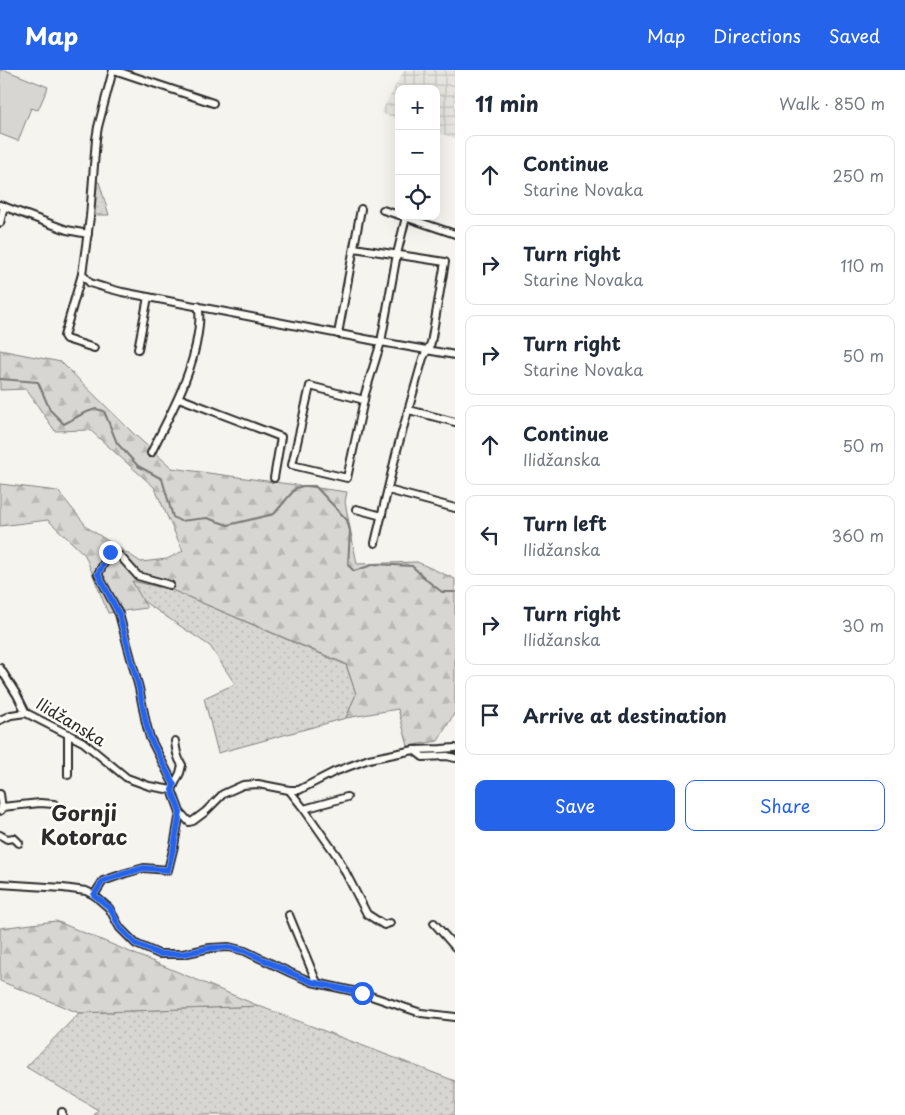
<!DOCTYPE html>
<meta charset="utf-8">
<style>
body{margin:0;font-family:"Playpen Sans",sans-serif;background:#f2f2f3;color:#1f2937}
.controls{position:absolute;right:15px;top:15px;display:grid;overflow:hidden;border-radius:10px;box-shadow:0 5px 20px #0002}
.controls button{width:45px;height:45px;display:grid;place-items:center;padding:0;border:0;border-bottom:1px solid #e0e1e3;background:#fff;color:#1f2937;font:25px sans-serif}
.stop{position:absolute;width:15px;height:15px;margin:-11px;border:4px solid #2563eb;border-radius:50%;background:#fff}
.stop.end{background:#2563eb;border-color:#fff;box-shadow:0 1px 5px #0008}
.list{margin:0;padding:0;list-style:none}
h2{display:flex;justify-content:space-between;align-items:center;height:65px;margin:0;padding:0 20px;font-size:21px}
h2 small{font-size:16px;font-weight:400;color:#747a83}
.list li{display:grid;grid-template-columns:32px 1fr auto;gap:15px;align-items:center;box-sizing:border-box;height:80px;margin:0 10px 10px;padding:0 10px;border:1px solid #e0e1e3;border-radius:10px}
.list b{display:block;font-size:19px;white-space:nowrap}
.list p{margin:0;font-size:16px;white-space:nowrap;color:#747a83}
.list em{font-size:16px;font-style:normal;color:#747a83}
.actions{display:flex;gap:10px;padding:15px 20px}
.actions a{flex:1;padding:11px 0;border:1px solid #2563eb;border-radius:10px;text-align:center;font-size:18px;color:#2563eb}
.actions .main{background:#2563eb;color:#fff}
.icon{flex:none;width:28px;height:28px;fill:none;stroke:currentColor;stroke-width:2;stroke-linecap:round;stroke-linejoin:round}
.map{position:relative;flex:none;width:455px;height:1045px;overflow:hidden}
header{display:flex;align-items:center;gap:30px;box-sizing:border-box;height:70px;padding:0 25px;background:#2563eb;color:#fff}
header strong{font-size:24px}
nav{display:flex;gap:28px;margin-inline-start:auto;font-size:18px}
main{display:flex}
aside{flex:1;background:#fff}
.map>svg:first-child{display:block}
</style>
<header>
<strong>Map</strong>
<nav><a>Map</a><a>Directions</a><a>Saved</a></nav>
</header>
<main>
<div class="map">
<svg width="455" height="1045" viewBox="0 0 455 1045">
<defs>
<pattern id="industrial-grid" width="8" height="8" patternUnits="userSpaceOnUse" patternTransform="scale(1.25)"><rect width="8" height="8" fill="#e6e5e0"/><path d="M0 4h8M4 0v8" fill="none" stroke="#c5c5c0"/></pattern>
<pattern id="grass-dots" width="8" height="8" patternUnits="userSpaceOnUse" patternTransform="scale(1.25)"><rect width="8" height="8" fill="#d7d6d2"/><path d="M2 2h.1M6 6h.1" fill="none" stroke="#b9b8b4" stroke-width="1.8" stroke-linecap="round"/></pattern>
<pattern id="forest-firs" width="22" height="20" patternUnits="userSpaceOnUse" patternTransform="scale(1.25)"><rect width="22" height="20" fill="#d7d6d2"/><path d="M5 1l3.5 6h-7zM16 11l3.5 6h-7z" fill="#b9b8b4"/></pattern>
</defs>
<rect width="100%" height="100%" fill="#f5f4ef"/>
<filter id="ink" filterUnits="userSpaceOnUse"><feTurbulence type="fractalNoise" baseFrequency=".02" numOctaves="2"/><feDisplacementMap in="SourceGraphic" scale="10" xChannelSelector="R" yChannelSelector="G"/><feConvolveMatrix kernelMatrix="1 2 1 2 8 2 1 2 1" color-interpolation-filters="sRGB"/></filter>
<g filter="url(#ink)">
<!-- industrial -->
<polygon fill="url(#industrial-grid)" points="404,0 455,0 455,68 436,62 436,19 399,19 399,49 381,43"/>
<!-- grass -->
<g fill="url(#grass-dots)" stroke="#81807e">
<polygon points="97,112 99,112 109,145 93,145 95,114"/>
<polygon points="131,510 172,520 346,595 356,624 346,648 218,683 204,628 235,614 210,576 143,531"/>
<polygon points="259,936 455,1011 455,1045 94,1045 98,1040 26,997 79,943"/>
</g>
<!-- forest -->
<g fill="url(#forest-firs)" stroke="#81807e">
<polygon points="0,280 61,292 134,364 172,398 347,422 345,432 357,494 417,492 455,509 455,642 438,671 408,676 398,639 346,648 356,624 346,594 172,520 132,511 147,538 108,543 85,485 48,450 0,456 0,414 58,421 88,458 141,492 167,489 183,481 154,417 90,360 55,361 26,319 0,320"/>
<polygon points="56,851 259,936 79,943 0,911 0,858"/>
</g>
<!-- pitch -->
<polygon fill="#d7d6d2" stroke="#81807e" points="0,0 5,0 48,17 38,40 31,38 18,71 0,64"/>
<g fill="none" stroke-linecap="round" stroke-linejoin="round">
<!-- stream -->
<polyline stroke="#797877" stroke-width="2" points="0,309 38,312 50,340 64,354 84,343 96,339 104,341 117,373 138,396 162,409 173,447 180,451 207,448 228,455 274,444 296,418 303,416 315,416 347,450 350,461 348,495 354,501 375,494 412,496 429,512 442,522 455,522"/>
<defs>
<g id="street">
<polyline points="113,0 98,57 96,69 90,147 82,204 90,213 103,217 122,222 381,272 455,285"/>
<polyline points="114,0 213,33"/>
<polyline points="0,135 67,160 88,164"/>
<polyline points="383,140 399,145"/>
<polyline points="402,146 455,164"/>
<polyline points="0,153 4,136"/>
<polyline points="354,178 445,192 431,273 423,288 397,380 375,473"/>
<polyline points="82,204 64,266 66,269 94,278"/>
<polyline points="338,264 361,139"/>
<polyline points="138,279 148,227"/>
<polyline points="179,328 281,367 274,408"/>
<polyline points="364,330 310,316 292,395 347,408 364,330 365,324 381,272 397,184 406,147"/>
<polyline points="409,340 455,352"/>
<path d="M151,383C170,344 192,307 198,263C199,254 201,246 198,236"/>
<polyline points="388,420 455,438"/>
<polyline points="356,439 382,446"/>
<polyline points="170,515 138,506 120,486 110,482 98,504 119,544 139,618 146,653 150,668 174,715 172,720"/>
<polyline points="0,598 17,625 26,643 83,672 127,708 149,716 172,720 180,742 189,752 193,751 205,742 223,724 243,715 258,714 289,720 299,720 334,702 369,689 414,680 441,679 455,678"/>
<polyline points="0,650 11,645 26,643"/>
<polyline points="414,680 423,687 447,686 455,688"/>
<polyline points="68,705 68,664"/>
<path d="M174,715L180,703L182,695C177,688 176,680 175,671"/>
<polyline points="289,720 304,739 337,786 367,844 384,855 390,853"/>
<polyline points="0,724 2,739 0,741"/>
<polyline points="2,737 40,733 54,734"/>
<polyline points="304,739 347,727"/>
<polyline points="0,765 7,769 14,768 19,773"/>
<polyline points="0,814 63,818 86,821 94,825 109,838 120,858 136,874 159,884 183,884 210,878 229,877 245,881 291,903 312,912 362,923 421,943 455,947"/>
<polyline points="94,825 103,811 126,803 144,798 168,800 174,776 180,742"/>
<polyline points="289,845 317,913"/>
<polyline points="434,853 455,877"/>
<polyline points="62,1045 62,1042"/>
</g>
</defs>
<!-- street casing -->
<use href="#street" stroke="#2b2b2b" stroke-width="10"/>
<!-- street -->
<use href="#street" stroke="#fdfcf7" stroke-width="6"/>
</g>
</g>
<g fill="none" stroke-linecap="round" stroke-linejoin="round" filter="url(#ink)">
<!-- route -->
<polyline stroke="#2563eb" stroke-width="6" points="110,482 98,504 119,544 139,618 146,653 150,668 174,715 172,720 180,742 174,776 168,800 144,798 126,803 103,811 94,825 110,838 120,858 136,874 159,884 183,884 210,878 229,877 245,881 291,903 312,912 362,923"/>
</g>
<g text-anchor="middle" stroke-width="5" stroke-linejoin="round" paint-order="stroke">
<!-- street labels -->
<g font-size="16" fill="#2b2b2b" stroke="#fdfcf7">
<text transform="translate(71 652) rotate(31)" y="6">Ilidžanska</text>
</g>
<!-- district labels -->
<g font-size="21" font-weight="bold" fill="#2b2b2b" stroke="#fdfcf7">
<text x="84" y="751">Gornji<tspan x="84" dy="24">Kotorac</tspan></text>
</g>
</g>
</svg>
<div class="controls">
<button>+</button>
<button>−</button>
<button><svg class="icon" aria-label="locate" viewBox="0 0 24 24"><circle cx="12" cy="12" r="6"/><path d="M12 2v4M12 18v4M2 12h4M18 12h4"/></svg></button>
</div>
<div class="stop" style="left:362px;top:923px"></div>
<div class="stop end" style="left:110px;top:482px"></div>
</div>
<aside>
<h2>11 min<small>Walk · 850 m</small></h2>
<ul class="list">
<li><svg class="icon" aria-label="ahead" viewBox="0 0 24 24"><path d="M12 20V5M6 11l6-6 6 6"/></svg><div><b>Continue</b><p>Starine Novaka</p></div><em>250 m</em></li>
<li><svg class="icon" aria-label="right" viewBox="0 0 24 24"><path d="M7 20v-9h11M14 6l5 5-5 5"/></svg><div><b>Turn right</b><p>Starine Novaka</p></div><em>110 m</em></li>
<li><svg class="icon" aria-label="right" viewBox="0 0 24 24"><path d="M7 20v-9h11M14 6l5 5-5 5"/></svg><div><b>Turn right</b><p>Starine Novaka</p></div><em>50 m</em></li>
<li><svg class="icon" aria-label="ahead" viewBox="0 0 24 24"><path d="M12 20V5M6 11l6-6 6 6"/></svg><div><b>Continue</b><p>Ilidžanska</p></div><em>50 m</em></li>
<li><svg class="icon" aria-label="left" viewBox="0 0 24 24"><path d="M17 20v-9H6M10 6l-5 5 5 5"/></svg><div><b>Turn left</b><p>Ilidžanska</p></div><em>360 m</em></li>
<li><svg class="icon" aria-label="right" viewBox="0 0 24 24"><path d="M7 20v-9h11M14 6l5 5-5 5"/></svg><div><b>Turn right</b><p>Ilidžanska</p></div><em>30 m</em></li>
<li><svg class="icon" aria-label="arrive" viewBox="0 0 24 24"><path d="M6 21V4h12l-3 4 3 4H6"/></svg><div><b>Arrive at destination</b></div></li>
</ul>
<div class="actions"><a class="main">Save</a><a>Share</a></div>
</aside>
</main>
